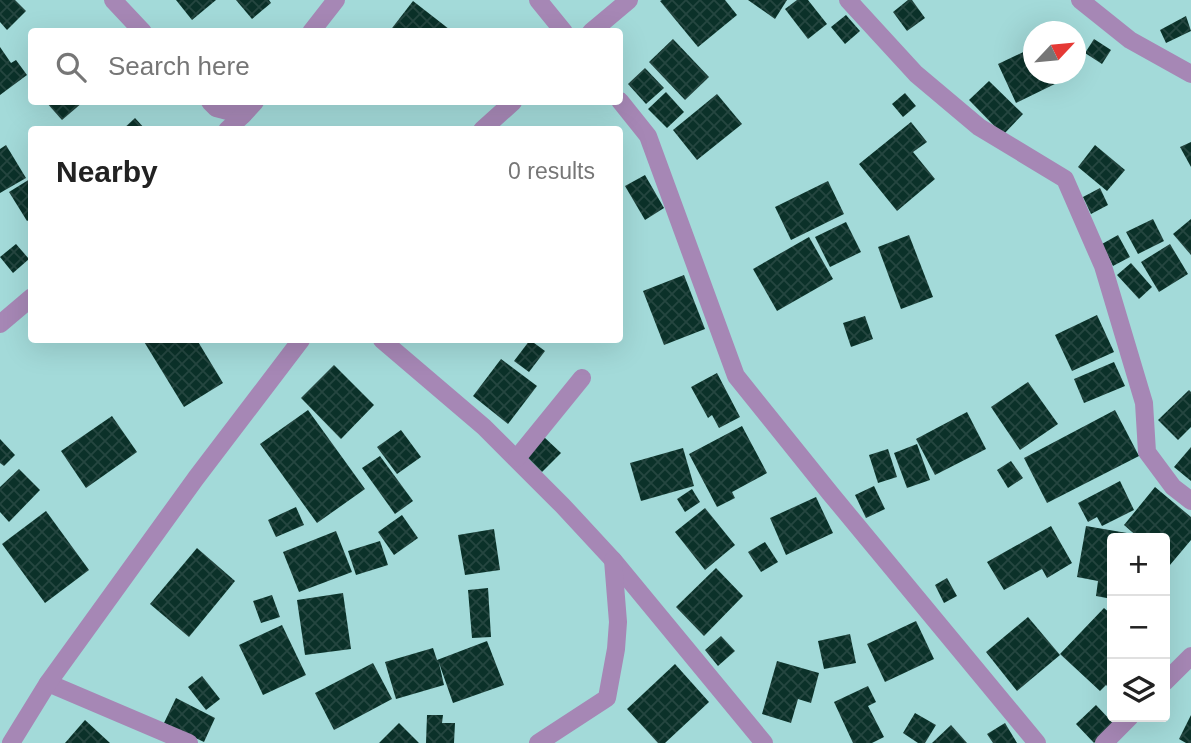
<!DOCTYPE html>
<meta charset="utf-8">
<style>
body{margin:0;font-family:Helvetica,sans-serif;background:#f6f6f6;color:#222}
.controls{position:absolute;right:21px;bottom:21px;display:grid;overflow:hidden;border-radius:7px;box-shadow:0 7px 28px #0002}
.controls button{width:63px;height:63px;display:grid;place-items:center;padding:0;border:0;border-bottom:2px solid #e0e0e0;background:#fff;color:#222;font:35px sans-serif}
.compass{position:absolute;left:1023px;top:21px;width:63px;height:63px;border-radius:50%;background:#fff;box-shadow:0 7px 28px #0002;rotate:64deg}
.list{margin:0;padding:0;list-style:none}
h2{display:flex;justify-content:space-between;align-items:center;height:91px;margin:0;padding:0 28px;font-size:30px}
h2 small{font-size:23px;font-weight:400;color:#767676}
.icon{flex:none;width:38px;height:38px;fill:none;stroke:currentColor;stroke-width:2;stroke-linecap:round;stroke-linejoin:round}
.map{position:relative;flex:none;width:1191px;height:743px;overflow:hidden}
.search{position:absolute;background:#fff;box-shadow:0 7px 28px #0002;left:28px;top:28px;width:595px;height:77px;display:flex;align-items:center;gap:18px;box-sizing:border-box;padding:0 24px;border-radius:7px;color:#767676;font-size:26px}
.panel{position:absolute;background:#fff;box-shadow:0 7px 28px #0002;left:28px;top:126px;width:595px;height:217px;border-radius:7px}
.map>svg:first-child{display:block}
</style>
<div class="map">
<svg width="1191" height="743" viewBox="0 0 1191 743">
<defs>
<pattern id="building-cross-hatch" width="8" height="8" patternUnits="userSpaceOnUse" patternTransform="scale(1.75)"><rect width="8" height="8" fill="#0b3129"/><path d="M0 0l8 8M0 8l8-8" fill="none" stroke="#254640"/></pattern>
</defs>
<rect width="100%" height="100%" fill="#a3dad9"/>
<!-- building -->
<g fill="url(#building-cross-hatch)">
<polygon points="0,0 15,0 26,11 7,30 0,22"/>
<polygon points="176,0 216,0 192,20"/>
<polygon points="236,0 269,0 271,3 252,19"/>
<polygon points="662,0 725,0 737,15 698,47 660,1"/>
<polygon points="748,0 787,0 775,19"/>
<polygon points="797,0 808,0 827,24 808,39 785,9"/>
<polygon points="908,0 912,0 925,18 907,31 893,12"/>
<polygon points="413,1 449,29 447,32 389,32"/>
<polygon points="846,15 860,31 845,44 831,27"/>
<polygon points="1186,16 1191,31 1166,43 1160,30"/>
<polygon points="673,39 709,77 685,100 649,62"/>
<polygon points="1094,39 1111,50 1102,64 1085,53"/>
<polygon points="0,47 11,63 16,60 27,75 0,95"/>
<polygon points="1034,47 1034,74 1057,74 1061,81 1016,103 998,64"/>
<polygon points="645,68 664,88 646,104 628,84"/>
<polygon points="989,81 1023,114 1003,135 969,100"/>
<polygon points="666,92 684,112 667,128 648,109"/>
<polygon points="905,93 916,106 903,117 892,104"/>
<polygon points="717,94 742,124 697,160 673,130"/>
<polygon points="46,102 83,102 62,120"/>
<polygon points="135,118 146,130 122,130"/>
<polygon points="911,122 927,142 913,152 935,179 897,211 859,164"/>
<polygon points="1191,142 1191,167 1180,147"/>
<polygon points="6,145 26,178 0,193 0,149"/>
<polygon points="1095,145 1125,170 1107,191 1078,167"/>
<polygon points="645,175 664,208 645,220 625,186"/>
<polygon points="30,179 32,182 32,218 27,221 9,192"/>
<polygon points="828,181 844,214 791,240 775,207"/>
<polygon points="1100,188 1108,205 1091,214 1083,197"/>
<polygon points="1153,219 1164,241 1138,254 1126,232"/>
<polygon points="1191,219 1191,255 1173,234"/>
<polygon points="846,222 861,252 830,267 815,237"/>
<polygon points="909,235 933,297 901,309 878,247"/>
<polygon points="1118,235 1130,257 1113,266 1102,244"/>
<polygon points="809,237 833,279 777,311 753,269"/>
<polygon points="16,244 29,259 13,273 0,257"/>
<polygon points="1170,244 1188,274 1159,292 1141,262"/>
<polygon points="1131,263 1152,287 1139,299 1117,275"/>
<polygon points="684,275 705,329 664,345 643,291"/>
<polygon points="1097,315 1114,352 1072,371 1055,335"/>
<polygon points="865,316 873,339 851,347 843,323"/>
<polygon points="143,340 197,340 223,383 184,407"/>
<polygon points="530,340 545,351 529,372 514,361"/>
<polygon points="501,359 537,386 508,424 473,396"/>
<polygon points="1114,362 1125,386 1084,403 1074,379"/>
<polygon points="334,365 374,405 341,439 301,398"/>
<polygon points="717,373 740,417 719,428 712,415 708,418 691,387"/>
<polygon points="1028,382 1058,424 1020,450 991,407"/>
<polygon points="1189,390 1191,392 1191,427 1178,440 1158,420"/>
<polygon points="308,410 365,489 317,523 260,444"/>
<polygon points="1115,410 1139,456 1047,503 1024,458"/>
<polygon points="967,412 986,449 935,475 916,439"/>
<polygon points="112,416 137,452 86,488 61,451"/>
<polygon points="742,426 767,473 732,492 735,498 717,507 689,454"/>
<polygon points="401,430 421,457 397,474 377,447"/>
<polygon points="544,437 561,453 542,472 526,456"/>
<polygon points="0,439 15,455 4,466 0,463"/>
<polygon points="917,444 930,480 907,488 894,453"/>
<polygon points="1191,447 1191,481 1174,467"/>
<polygon points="683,448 694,486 641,501 630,463"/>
<polygon points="888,449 897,477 878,483 869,455"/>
<polygon points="380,456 413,501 395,514 362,468"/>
<polygon points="1011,461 1023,478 1008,488 997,470"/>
<polygon points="19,469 40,490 9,522 0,512 0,487"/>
<polygon points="1120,481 1134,510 1102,526 1097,517 1088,522 1078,503"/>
<polygon points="874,486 885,509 866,518 855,495"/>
<polygon points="1155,487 1191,517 1191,540 1170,565 1165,560 1165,538 1139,538 1124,525"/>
<polygon points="692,489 700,502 685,512 677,499"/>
<polygon points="816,497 833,533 786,555 770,518"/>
<polygon points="296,507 304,525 276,537 268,520"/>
<polygon points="705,508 735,545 705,570 675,532"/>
<polygon points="46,511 89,570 45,603 2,544"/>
<polygon points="402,515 418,538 394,555 378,532"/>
<polygon points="1051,526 1072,563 1047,578 1042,569 1004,590 987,562"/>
<polygon points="1086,526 1127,533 1126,538 1112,538 1112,599 1096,596 1098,581 1077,577"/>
<polygon points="494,529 500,570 465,575 458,535"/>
<polygon points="336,531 352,572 299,592 283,552"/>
<polygon points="380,541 388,565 356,575 348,551"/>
<polygon points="765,542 778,562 761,572 748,552"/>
<polygon points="197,548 235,581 189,637 150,604"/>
<polygon points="716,568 743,596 704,636 676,607"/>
<polygon points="947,578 957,596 944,603 935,585"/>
<polygon points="488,588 491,637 472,638 468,590"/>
<polygon points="343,593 351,649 305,655 297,600"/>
<polygon points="272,595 280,617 261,623 253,601"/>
<polygon points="1104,608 1112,615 1112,691 1106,685 1100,691 1060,654"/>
<polygon points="1028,617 1060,655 1017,691 986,652"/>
<polygon points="916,621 934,659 885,682 867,644"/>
<polygon points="282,625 306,675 263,695 239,645"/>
<polygon points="850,634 856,663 824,669 818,641"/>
<polygon points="721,636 735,651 718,666 705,650"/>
<polygon points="487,641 504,685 453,703 439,663 444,685 396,699 385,662 433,648 437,660"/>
<polygon points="777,661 819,673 811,703 798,699 791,723 762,714"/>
<polygon points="373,663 392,699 334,730 315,693"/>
<polygon points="675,664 709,702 665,743 658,743 627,709"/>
<polygon points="202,676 220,699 206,710 188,687"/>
<polygon points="868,686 876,702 868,706 884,737 872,743 853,743 834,702"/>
<polygon points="176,698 215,718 204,742 164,723"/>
<polygon points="1096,705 1114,724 1094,743 1076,724"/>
<polygon points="915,713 936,725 925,743 918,743 903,733"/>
<polygon points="427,715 443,715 442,723 455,723 454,743 426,743"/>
<polygon points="1191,715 1191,743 1186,743 1179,739"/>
<polygon points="85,720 110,743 65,743"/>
<polygon points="399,723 419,743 379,743"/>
<polygon points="1005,723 1017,743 993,743 987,734"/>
<polygon points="951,725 967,743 932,743"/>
</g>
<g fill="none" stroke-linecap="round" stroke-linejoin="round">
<!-- minor -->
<g stroke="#a687b5" stroke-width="18">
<polyline points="113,0 143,32"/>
<polyline points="538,0 564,32"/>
<polyline points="848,0 916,74 979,127 1065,179 1103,266 1144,403 1147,452 1173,487 1191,501"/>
<polyline points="1080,0 1130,40 1191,74"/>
<polyline points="311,32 336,0"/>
<polyline points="591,32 629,0"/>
<polyline points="620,101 648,136 736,376 830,493 1037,743"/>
<polyline points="210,102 216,108 243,115"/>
<polyline points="227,130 243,115 255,102"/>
<polyline points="482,130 513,102"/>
<polyline points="0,324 32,297"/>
<polyline points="382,340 484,427 562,505 613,560 764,743"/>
<polyline points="517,458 582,378"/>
<polyline points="1165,682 1191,656"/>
<polyline points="48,683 189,743"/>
<polyline points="11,743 48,683 196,478 301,340"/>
<polyline points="538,743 607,698 616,649 618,622 613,560"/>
<polyline points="1104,743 1130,717"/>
</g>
</g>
</svg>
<div class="controls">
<button>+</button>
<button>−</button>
<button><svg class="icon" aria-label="layers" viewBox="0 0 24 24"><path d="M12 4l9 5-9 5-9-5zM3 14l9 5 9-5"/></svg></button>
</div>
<svg class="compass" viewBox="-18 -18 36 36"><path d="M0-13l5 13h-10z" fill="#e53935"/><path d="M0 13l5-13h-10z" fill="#767676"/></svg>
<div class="search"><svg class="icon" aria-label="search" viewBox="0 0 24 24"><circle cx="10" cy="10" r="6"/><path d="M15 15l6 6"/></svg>Search here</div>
<section class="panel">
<h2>Nearby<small>0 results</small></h2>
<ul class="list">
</ul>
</section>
</div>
